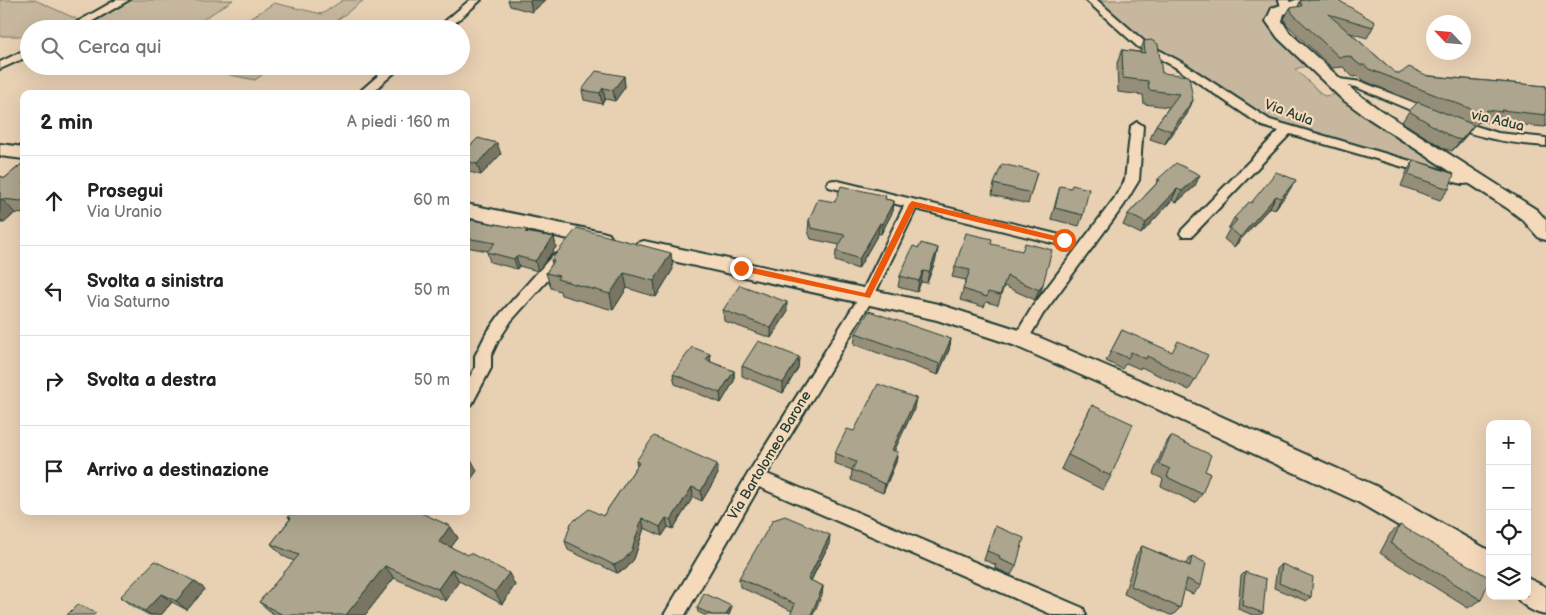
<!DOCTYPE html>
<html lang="it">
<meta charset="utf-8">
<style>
body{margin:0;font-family:"Balsamiq Sans",sans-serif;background:#f6f6f6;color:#202124}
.controls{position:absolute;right:15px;bottom:15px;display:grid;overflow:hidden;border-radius:10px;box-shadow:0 5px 20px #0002}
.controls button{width:45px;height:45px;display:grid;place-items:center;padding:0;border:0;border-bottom:1px solid #e0e0e0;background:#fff;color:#202124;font:25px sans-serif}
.compass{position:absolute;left:1426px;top:15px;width:45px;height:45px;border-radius:50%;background:#fff;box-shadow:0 5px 20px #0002;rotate:296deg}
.stop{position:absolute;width:15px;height:15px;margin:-11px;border:4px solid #ea580c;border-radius:50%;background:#fff}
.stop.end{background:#ea580c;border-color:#fff;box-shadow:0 1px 5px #0008}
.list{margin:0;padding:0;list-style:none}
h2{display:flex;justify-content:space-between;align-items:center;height:65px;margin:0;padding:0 20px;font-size:21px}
h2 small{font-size:16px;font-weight:400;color:#757577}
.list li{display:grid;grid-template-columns:32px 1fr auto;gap:15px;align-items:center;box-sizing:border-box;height:90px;padding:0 20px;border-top:1px solid #e0e0e0}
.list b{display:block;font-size:19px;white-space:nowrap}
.list p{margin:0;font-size:16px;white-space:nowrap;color:#757577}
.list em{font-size:16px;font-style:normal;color:#757577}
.icon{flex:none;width:28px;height:28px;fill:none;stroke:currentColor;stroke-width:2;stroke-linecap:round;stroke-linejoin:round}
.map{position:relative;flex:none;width:1546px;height:615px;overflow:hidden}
.search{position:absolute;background:#fff;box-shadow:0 5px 20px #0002;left:20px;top:20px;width:450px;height:55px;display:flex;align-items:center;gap:12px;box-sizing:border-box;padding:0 18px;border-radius:28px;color:#757577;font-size:19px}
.panel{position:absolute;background:#fff;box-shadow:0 5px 20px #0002;left:20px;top:90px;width:450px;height:425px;border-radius:10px}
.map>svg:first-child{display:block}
</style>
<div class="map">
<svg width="1546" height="615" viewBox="0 0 1546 615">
<rect width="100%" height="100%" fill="#e8d0b3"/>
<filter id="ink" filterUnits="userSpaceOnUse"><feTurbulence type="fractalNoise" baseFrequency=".02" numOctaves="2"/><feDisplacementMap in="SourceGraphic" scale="10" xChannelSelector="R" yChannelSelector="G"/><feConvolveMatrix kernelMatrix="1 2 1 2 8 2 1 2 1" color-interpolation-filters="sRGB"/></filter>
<g filter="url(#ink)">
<!-- green -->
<g fill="#c6b79e" stroke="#727a69">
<polygon points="0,0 35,0 83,22 124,0 233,0 188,29 29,29 29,36 0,36"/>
<polygon points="343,0 364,0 325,29 234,29 274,3 322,14"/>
<polygon points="1091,0 1284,0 1274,21 1315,64 1295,69 1324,96 1345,93 1435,152 1462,180 1287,130 1142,45"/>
<polygon points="187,66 274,66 255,80"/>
</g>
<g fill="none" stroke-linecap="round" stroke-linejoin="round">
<defs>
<g id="minor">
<polygon points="116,0 129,0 79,29 65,29"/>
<polygon points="470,0 481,0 448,29 436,29"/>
<polygon points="1086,0 1097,0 1146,43 1183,63 1270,120 1462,176 1477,175 1484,179 1477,183 1462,184 1290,134 1192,236 1182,236 1180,233 1182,230 1279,131 1262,126 1175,67 1138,47"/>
<polygon points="1279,0 1289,0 1291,8 1290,10 1282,10"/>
<polygon points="29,48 29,56 0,69 0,62"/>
<polygon points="389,66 402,66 370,94 357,94"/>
<polygon points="1331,78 1362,82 1435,111 1437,114 1435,117 1427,117 1356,87 1327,83 1325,81 1327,79"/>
<path d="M1453,119L1498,133L1546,138V146C1512,144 1480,138 1449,126L1447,123L1449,120Z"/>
<polygon points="1137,122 1143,126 1139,180 1124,205 1043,314 1026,343 1021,345 1016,343 1013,339 1033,306 1114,199 1125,180 1131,126"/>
<polygon points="834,180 1064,236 1069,238 1071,241 1069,244 1064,246 916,209 872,300 767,474 1083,608 1086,615 1053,615 759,487 685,615 664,615 749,472 861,294 904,206 829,187 827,184 829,181"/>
<polygon points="558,254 563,255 565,259 563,263 511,321 498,341 491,356 491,368 472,404 466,406 466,383 475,368 475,356 486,334 501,313 553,255"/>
</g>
<g id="secondary">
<polygon points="1296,0 1318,0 1316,3 1284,14 1282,21 1289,32 1354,91 1380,110 1537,210 1546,220 1546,240 1539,238 1523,220 1507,208 1368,118 1342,99 1278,38 1266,21 1272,8"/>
<polygon points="0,144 24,147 24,159 0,156"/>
<polygon points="466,204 602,232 609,234 612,239 609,244 602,246 466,217"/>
<polygon points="644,241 938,304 1029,333 1158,388 1376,486 1490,551 1490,579 1358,502 1142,402 1013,345 937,320 637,253 634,248 637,243"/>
<path d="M1527,578L1546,587V615C1536,614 1520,605 1516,596H1527Z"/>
</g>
</defs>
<!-- minor casing -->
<use href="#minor" stroke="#1f3d34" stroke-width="4"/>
<!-- secondary casing -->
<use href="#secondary" stroke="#1f3d34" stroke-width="4"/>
<!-- minor -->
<use href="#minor" fill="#f5d9bb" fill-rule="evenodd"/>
<!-- secondary -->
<use href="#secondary" fill="#f5d9bb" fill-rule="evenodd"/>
</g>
<!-- wall -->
<g fill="#958e79" stroke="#1f3d34">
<polygon points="508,0 546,0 532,12 510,6"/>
<polygon points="1300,1 1373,27 1367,38 1350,33 1396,73 1546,86 1546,126 1545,127 1494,122 1493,123 1479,122 1475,126 1474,125 1466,136 1452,151 1445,149 1402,122 1409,111 1417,103 1362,80 1358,76 1353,77 1343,67 1332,68 1287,25 1284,19 1290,8 1298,7"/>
<polygon points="1144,41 1162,73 1193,100 1187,114 1165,144 1150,139 1156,125 1169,107 1144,104 1143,95 1118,92 1117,63 1122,50 1140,52"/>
<polygon points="624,76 625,87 615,101 605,99 602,104 584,100 582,90"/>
<polygon points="466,150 501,154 481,175 466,171"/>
<polygon points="1414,160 1449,189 1440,200 1401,186 1407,171"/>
<polygon points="24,162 24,214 15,213 4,223 0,223 0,176 5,178"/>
<polygon points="1037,172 1028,204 992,195 994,184"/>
<polygon points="1158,179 1195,186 1177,202 1172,200 1141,234 1123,225 1128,214 1156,184"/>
<polygon points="1060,186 1083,215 1079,226 1051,219"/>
<polygon points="1289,191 1275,209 1270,207 1234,247 1224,239 1229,230 1228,229 1234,218 1251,203"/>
<polygon points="885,199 894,201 893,211 881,234 878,234 858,269 835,261 836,251 840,245 811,239 808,231 809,220 835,202"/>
<polygon points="466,227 529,233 554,237 556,247 538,271 519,266 517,269 490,262 487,252 488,251 466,247"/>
<polygon points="991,244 1043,284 1040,294 1035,300 1004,286 998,305 986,302 984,307 960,300 966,280 952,277 955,267"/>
<polygon points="936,259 927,283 921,282 917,292 898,287 900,276"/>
<polygon points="551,260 673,269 656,297 627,288 613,310 561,295 560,291 551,288 546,273 552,264"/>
<polygon points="723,310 787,313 771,338 724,321"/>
<polygon points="1122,330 1195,380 1189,390 1141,367 1140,369 1126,363 1122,369 1106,361"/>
<polygon points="856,333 951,339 949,350 938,375 854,344"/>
<polygon points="799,357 798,368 783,393 742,376 742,366"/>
<polygon points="711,362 734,371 734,381 721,403 675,384 673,374"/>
<polygon points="1092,405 1111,476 1103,490 1061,469"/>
<polygon points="914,409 894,451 896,462 883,493 851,480 852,470 834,463 835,453 854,431"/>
<polygon points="1171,436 1205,471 1202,494 1195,503 1161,486 1163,479 1153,474 1164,446"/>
<polygon points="636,461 718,474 702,501 693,497 673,529 668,527 662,536 644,528 634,559 626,569 617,573 568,550 565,541 603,516 637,466"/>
<polygon points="288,517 450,526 458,538 451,547 515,585 502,604 459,581 446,601 394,578 365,615 275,615 272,613 259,602 294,561 283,556 271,544 290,519"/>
<polygon points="1400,525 1481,600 1468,608 1380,553 1390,534"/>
<polygon points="995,526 1016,566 1011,575 995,568 996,565 984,560"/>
<polygon points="829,544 811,581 823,586 822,595 792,611 740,587 739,578"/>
<polygon points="1142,546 1185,564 1192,556 1201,586 1193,594 1184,590 1180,608 1173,615 1170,615 1124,594 1136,555"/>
<polygon points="1282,564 1311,597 1306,601 1274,588 1277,569"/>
<polygon points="1245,572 1263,613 1260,615 1253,615 1238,609 1241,576"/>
<polygon points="205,589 187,610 172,602 161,615 149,615 132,606 120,597"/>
<polygon points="731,606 731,610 729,615 704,615 698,612 697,608"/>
</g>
<!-- shaded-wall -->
<g fill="#797463" stroke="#1f3d34">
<polygon points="532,0 546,0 532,12 530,1"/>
<polygon points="624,76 625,87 615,101 613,90"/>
<polygon points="603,88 605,99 602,104 600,93"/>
<polygon points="1193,100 1187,114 1165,144 1171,131"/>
<polygon points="1474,125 1466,136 1452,151 1461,140"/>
<polygon points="497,143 501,154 481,175 477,164"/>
<polygon points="1200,175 1195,186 1177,202 1182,191"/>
<polygon points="1296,180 1289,191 1275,209 1281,198"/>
<polygon points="1177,189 1172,200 1141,234 1146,223"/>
<polygon points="1276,196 1270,207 1234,247 1240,237"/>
<polygon points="2,199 15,213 4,223 0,219 0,200"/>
<polygon points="894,201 893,211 881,234 882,224"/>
<polygon points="880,223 878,234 858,269 859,259"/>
<polygon points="554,237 556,247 538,271 535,261"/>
<polygon points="938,248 936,259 927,283 929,272"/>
<polygon points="671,253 673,269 656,297 654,281"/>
<polygon points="516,256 519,266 517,269 514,259"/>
<polygon points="923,271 921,282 917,292 919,281"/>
<polygon points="624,273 627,288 613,310 610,294"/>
<polygon points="1043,284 1040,294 1035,300 1039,290"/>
<polygon points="787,302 787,313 771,338 771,328"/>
<polygon points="951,339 949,350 938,375 940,364"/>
<polygon points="710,354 711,364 706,360"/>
<polygon points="799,357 798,368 783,393 783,383"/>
<polygon points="734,371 734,381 721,403 720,393"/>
<polygon points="916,398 914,409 890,460 892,450"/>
<polygon points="898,452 896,462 883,493 885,484"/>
<polygon points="472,461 477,471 466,486 466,469"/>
<polygon points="717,464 718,474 702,501 701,491"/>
<polygon points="692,487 693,497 673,529 671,520"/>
<polygon points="642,518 644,528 634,559 626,569 617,573 614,565"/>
<polygon points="666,518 668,527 662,536 660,527"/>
<polygon points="450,526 458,538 446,554 439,542"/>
<polygon points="830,535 829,544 807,588 808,579"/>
<polygon points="385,566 394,578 365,615 346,615"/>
<polygon points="452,569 459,581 446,601 438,589"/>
<polygon points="509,573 515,585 502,604 495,592"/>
<polygon points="194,581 205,589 187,610 176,601"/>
<polygon points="823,586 822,595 813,615 811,615"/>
<polygon points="161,594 172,602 161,615 151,615 145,611"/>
<polygon points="731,606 731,610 729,615 726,615"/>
</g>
<!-- building -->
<g fill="#ada58d" stroke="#1f3d34">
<polygon points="1303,0 1338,0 1375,22 1373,27 1328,14 1396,73 1401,73 1409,67 1428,76 1546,86 1546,115 1501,110 1502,112 1487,110 1484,114 1369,69 1364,65 1360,65 1349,56 1339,57 1293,14 1290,8 1302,6 1300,1"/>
<polygon points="1151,40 1158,44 1162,73 1189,76 1193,100 1171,131 1156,125 1179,94 1149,90 1148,81 1123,78 1122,50 1145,53 1144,41"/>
<polygon points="596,71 624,76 613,90 603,88 600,93 582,90"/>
<polygon points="1418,102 1474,125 1461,140 1453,138 1409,111"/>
<polygon points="478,138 497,143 477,164 466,161 466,150"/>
<polygon points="1414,160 1454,174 1449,189 1408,175"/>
<polygon points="24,162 24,198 21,201 2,199 0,200 0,176 5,178"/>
<polygon points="1176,163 1200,175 1182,191 1177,189 1146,223 1128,214 1160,180 1158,179"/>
<polygon points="1002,164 1037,172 1031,193 994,184"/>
<polygon points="1276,172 1296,180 1281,198 1276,196 1240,237 1230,228 1237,220 1234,218 1249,202 1251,203"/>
<polygon points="1072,185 1089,189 1083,215 1055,208 1060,186 1071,188"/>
<polygon points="841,186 886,196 885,199 894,201 882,224 880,223 859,259 836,251 845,235 811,228 809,220 818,199 835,202"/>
<polygon points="472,220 528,230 525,232 554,237 535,261 516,256 514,259 487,252 495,243 466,238 466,227"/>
<polygon points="577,228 671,253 654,281 624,273 610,294 557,279 559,276 546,273 554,261 551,260"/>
<polygon points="966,233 992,239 991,244 1022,251 1025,243 1052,250 1043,284 1039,290 1007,276 1000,295 988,292 987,297 963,289 970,270 955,267"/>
<polygon points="921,243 938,248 929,272 923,271 919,281 900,276 913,246 919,248"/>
<polygon points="740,285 787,302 771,328 723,310"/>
<polygon points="869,311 951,339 940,364 856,333"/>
<polygon points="1122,330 1172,352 1178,341 1208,355 1195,380 1147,356 1146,359 1131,352 1128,358 1111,351"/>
<polygon points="758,341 799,357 783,383 742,366"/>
<polygon points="692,347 710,354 706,360 734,371 720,393 673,374"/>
<polygon points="878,384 916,398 892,450 898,452 885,484 852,470 856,462 835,453 847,429 854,431"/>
<polygon points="1092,405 1133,424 1111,476 1068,455"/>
<polygon points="654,436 717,464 701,491 692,487 671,520 666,518 660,527 642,518 632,550 624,560 614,565 565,541 571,523 589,509 603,516 639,463 636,461"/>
<polygon points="1171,436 1211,455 1205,471 1210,473 1202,494 1167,477 1170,469 1159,464"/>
<polygon points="466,459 472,461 466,469"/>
<polygon points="293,511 417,511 450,526 439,542 468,555 470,553 509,573 495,592 452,569 438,589 385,566 346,615 283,615 259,602 299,555 271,544 291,518 288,517"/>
<polygon points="785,516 830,535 808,579 823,586 811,615 790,615 795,604 739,578 773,520"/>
<polygon points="1400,525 1490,578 1481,600 1391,544"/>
<polygon points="995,526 1024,538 1016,566 999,559 1000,556 987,551"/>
<polygon points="1142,546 1190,566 1192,556 1206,563 1201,586 1187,579 1180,608 1131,586"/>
<polygon points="155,561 194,581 176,601 161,594 145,611 120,597"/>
<polygon points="1282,564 1313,577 1311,597 1279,583"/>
<polygon points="1245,572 1266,579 1263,613 1242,605"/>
<polygon points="704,593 731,606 726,615 712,615 697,608"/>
<polygon points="78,604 96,613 94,615 67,615"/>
</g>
</g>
<!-- route -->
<polygon fill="#ea580c" points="912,201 1064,238 1068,240 1064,243 915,207 870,298 741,271 737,268 741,265 865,293 909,204"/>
<g text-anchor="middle" stroke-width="4.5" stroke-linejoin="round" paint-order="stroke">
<!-- street labels -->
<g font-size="14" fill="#1f3d34" stroke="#f5d9bb">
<text transform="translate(1289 112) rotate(20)" y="5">Via Aula</text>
<text transform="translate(1498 120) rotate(13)" y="5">via Adua</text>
<text transform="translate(769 455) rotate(-59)" y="5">Via Bartolomeo Barone</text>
</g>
</g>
</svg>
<div class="controls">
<button>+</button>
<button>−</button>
<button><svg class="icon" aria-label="locate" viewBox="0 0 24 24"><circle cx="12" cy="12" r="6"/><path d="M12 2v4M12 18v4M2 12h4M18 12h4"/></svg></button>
<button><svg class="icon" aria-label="layers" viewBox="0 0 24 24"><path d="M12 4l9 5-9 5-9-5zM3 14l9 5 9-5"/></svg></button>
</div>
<svg class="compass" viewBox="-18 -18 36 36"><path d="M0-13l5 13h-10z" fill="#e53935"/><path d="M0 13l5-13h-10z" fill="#757577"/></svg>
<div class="stop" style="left:1064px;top:240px"></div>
<div class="stop end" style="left:741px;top:268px"></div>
<div class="search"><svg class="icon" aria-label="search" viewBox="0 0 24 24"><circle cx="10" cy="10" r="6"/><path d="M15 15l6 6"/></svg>Cerca qui</div>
<section class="panel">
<h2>2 min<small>A piedi · 160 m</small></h2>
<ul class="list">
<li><svg class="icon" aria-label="ahead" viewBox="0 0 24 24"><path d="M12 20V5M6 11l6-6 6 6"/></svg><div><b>Prosegui</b><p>Via Uranio</p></div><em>60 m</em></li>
<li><svg class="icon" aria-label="left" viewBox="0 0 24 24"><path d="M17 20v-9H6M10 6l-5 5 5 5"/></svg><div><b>Svolta a sinistra</b><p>Via Saturno</p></div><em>50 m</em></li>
<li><svg class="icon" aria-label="right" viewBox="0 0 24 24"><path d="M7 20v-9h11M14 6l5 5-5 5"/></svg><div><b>Svolta a destra</b></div><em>50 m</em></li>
<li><svg class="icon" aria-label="arrive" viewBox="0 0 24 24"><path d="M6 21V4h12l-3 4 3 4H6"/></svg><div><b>Arrivo a destinazione</b></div></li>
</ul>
</section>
</div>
